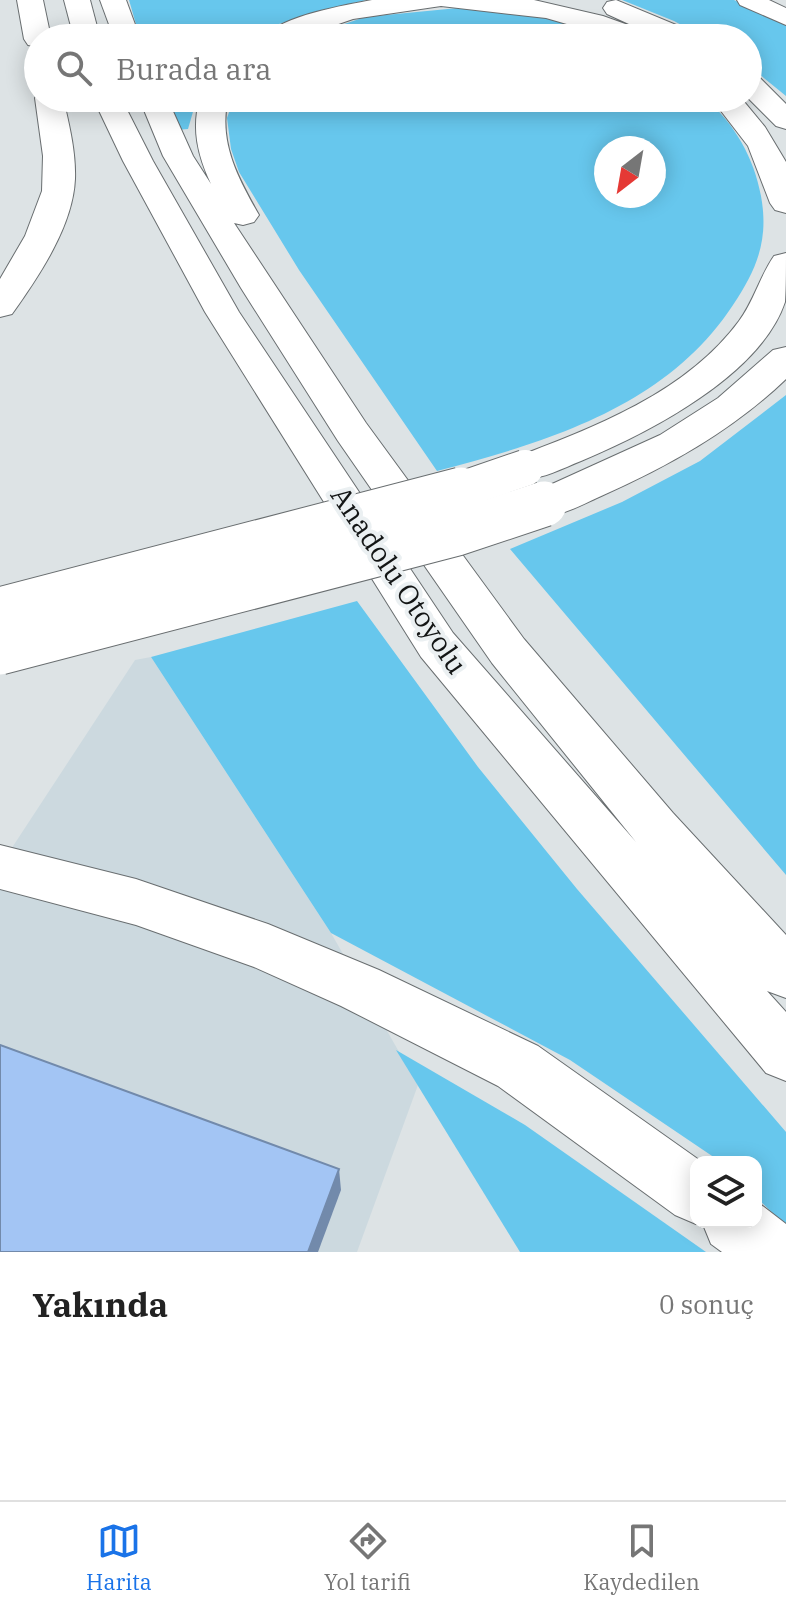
<!DOCTYPE html>
<html lang="tr">
<meta charset="utf-8">
<style>
body{margin:0;font-family:"IBM Plex Serif",serif;background:#f6f6f6;color:#222}
.controls{position:absolute;right:24px;bottom:24px;display:grid;overflow:hidden;border-radius:16px;box-shadow:0 4px 20px #0003}
.controls button{width:72px;height:72px;display:grid;place-items:center;padding:0;border:0;border-bottom:2px solid #e0e0e0;background:#fff;color:#222;font:40px sans-serif}
.compass{position:absolute;left:594px;top:136px;width:72px;height:72px;border-radius:50%;background:#fff;box-shadow:0 4px 20px #0003;rotate:211deg}
.list{margin:0;padding:0;list-style:none}
h2{display:flex;justify-content:space-between;align-items:center;height:104px;margin:0;padding:0 32px;font-size:34px}
h2 small{font-size:26px;font-weight:400;color:#767676}
.icon{flex:none;width:44px;height:44px;fill:none;stroke:currentColor;stroke-width:2;stroke-linecap:round;stroke-linejoin:round}
.map{position:relative;flex:none;width:786px;height:1252px;overflow:hidden}
.search{position:absolute;background:#fff;box-shadow:0 4px 20px #0003;left:24px;right:24px;top:24px;height:88px;display:flex;align-items:center;gap:20px;box-sizing:border-box;padding:0 28px;border-radius:44px;color:#767676;font-size:30px}
.sheet{height:248px;background:#fff}
nav{display:flex;justify-content:space-around;align-items:center;box-sizing:border-box;height:112px;border-top:2px solid #e0e0e0;background:#fff;font-size:22px;color:#767676}
nav a{display:grid;justify-items:center;gap:4px}
nav .on{color:#1a73e8}
.map>svg:first-child{display:block}
</style>
<div class="map">
<svg width="786" height="1252" viewBox="0 0 786 1252">
<rect width="100%" height="100%" fill="#dde3e5"/>
<!-- built -->
<polygon fill="#ccd9df" points="151,657 331,933 418,1085 357,1252 0,1252 0,866 135,660"/>
<!-- green -->
<g fill="#67c7ed" fill-rule="evenodd">
<polygon points="129,0 367,0 322,10 279,24 254,38 140,38"/>
<polygon points="622,0 734,0 786,24 786,96 748,65 748,38 705,38 674,21"/>
<path d="M458,8C511,10 563,16 612,38H303L365,17Z"/>
<polygon points="166,98 197,98 188,129 176,130"/>
<path d="M234,98H705C735,124 754,158 761,196C769,240 757,269 733,305C667,406 548,442 437,471L299,270L239,172L231,149L227,118ZM606,148H654V196H606Z"/>
<polygon points="786,395 786,875 510,549 622,502 700,461"/>
<polygon points="357,601 478,767 577,889 786,1132 786,1226 756,1197 756,1162 721,1162 570,1060 331,933 151,657"/>
<polygon points="396,1050 525,1125 706,1252 520,1252"/>
</g>
<g fill="none" stroke-linecap="round" stroke-linejoin="round">
<defs>
<polygon id="secondary" points="737,0 769,0 786,8 786,25 740,5"/>
<g id="highway">
<polygon points="17,0 43,0 51,38 38,38 38,47 28,45 24,39"/>
<polygon points="64,0 90,0 100,38 74,38"/>
<polygon points="100,0 126,0 140,38 114,38"/>
<path d="M372,0H534L603,16L642,30L607,14L603,8L607,2L616,0L693,32L696,38H661L650,33L653,38H615L546,18L441,6L353,19L298,38H264C279,16 346,5 372,0Z"/>
<polygon points="748,74 758,76 786,104 786,129 776,126 748,98"/>
<path d="M38,93V98H63C69,124 76,152 75,179C73,226 39,276 12,314L0,317V279L25,236L42,191L43,156L35,98Z"/>
<path d="M93,98H121L153,161L239,312L453,633L636,842L492,663L338,441L241,288L163,156L139,98H167L193,156L211,184C198,156 191,129 200,98H228C218,142 238,178 259,215L254,222L243,225L234,223L366,423L524,639L673,813L786,935V998L767,991L786,1012V1081L766,1073L421,657L205,312L123,161Z"/>
<polygon points="711,98 741,98 765,127 786,162 786,213 775,210 770,203 748,146"/>
<path d="M786,253C786,268 786,288 785,302C760,376 648,433 581,461C558,470 535,484 511,477L505,468L511,459C593,428 686,393 739,321C754,301 760,276 774,256Z"/>
<path d="M786,347V379C732,431 667,467 599,497C577,507 554,521 530,514L524,504L530,494L660,435L718,398L773,350Z"/>
<polygon points="0,845 136,879 268,924 379,970 538,1046 702,1162 696,1162 696,1222 701,1222 696,1224 675,1215 498,1086 341,1006 254,967 136,925 0,889"/>
<polygon points="756,1201 786,1224 786,1252 722,1252 711,1244 702,1222 756,1222"/>
</g>
</defs>
<!-- secondary casing -->
<use href="#secondary" stroke="#696e70" stroke-width="2"/>
<!-- highway casing -->
<use href="#highway" stroke="#696e70" stroke-width="2"/>
<!-- secondary -->
<use href="#secondary" fill="#fff" fill-rule="evenodd"/>
<!-- highway -->
<use href="#highway" fill="#fff" fill-rule="evenodd"/>
<defs>
<polyline id="highway-bridge-far1" points="455,492 525,468"/>
<g id="highway-bridge">
<polyline points="0,610 461,490"/>
<polyline points="0,652 457,533 544,504"/>
</g>
</defs>
<!-- highway-bridge-far1 casing -->
<use href="#highway-bridge-far1" stroke="#696e70" stroke-width="38" stroke-linecap="butt"/>
<!-- highway-bridge casing -->
<use href="#highway-bridge" stroke="#696e70" stroke-width="47" stroke-linecap="butt"/>
<!-- highway-bridge-far1 -->
<use href="#highway-bridge-far1" stroke="#fff" stroke-width="36"/>
<!-- highway-bridge -->
<use href="#highway-bridge" stroke="#fff" stroke-width="45"/>
</g>
<!-- shaded-wall -->
<polygon fill="#728aab" points="339,1169 341,1190 318,1252 308,1252"/>
<!-- building -->
<polygon fill="#a3c5f4" stroke="#728aab" stroke-width="2" points="0,1045 339,1169 308,1252 0,1252"/>
<g text-anchor="middle" stroke-width="8" stroke-linejoin="round" paint-order="stroke">
<!-- street labels -->
<g font-size="28" fill="#131515" stroke="#ebf0f2">
<text transform="translate(399 580) rotate(56)" y="10">Anadolu Otoyolu</text>
</g>
</g>
</svg>
<div class="controls">
<button><svg class="icon" aria-label="layers" viewBox="0 0 24 24"><path d="M12 4l9 5-9 5-9-5zM3 14l9 5 9-5"/></svg></button>
</div>
<svg class="compass" viewBox="-18 -18 36 36"><path d="M0-13l5 13h-10z" fill="#e53935"/><path d="M0 13l5-13h-10z" fill="#767676"/></svg>
<div class="search"><svg class="icon" aria-label="search" viewBox="0 0 24 24"><circle cx="10" cy="10" r="6"/><path d="M15 15l6 6"/></svg>Burada ara</div>
</div>
<section class="sheet">
<h2>Yakında<small>0 sonuç</small></h2>
<ul class="list">
</ul>
</section>
<nav>
<a class="on"><svg class="icon" aria-label="map" viewBox="0 0 24 24"><path d="M3 6l6-2 6 2 6-2v14l-6 2-6-2-6 2zM9 4v14M15 6v14"/></svg>Harita</a>
<a><svg class="icon" aria-label="directions" viewBox="0 0 24 24"><path d="M12 3l9 9-9 9-9-9zM9 14v-3h6M13 9l2 2-2 2"/></svg>Yol tarifi</a>
<a><svg class="icon" aria-label="saved" viewBox="0 0 24 24"><path d="M7 4h10v16l-5-4-5 4z"/></svg>Kaydedilen</a>
</nav>
